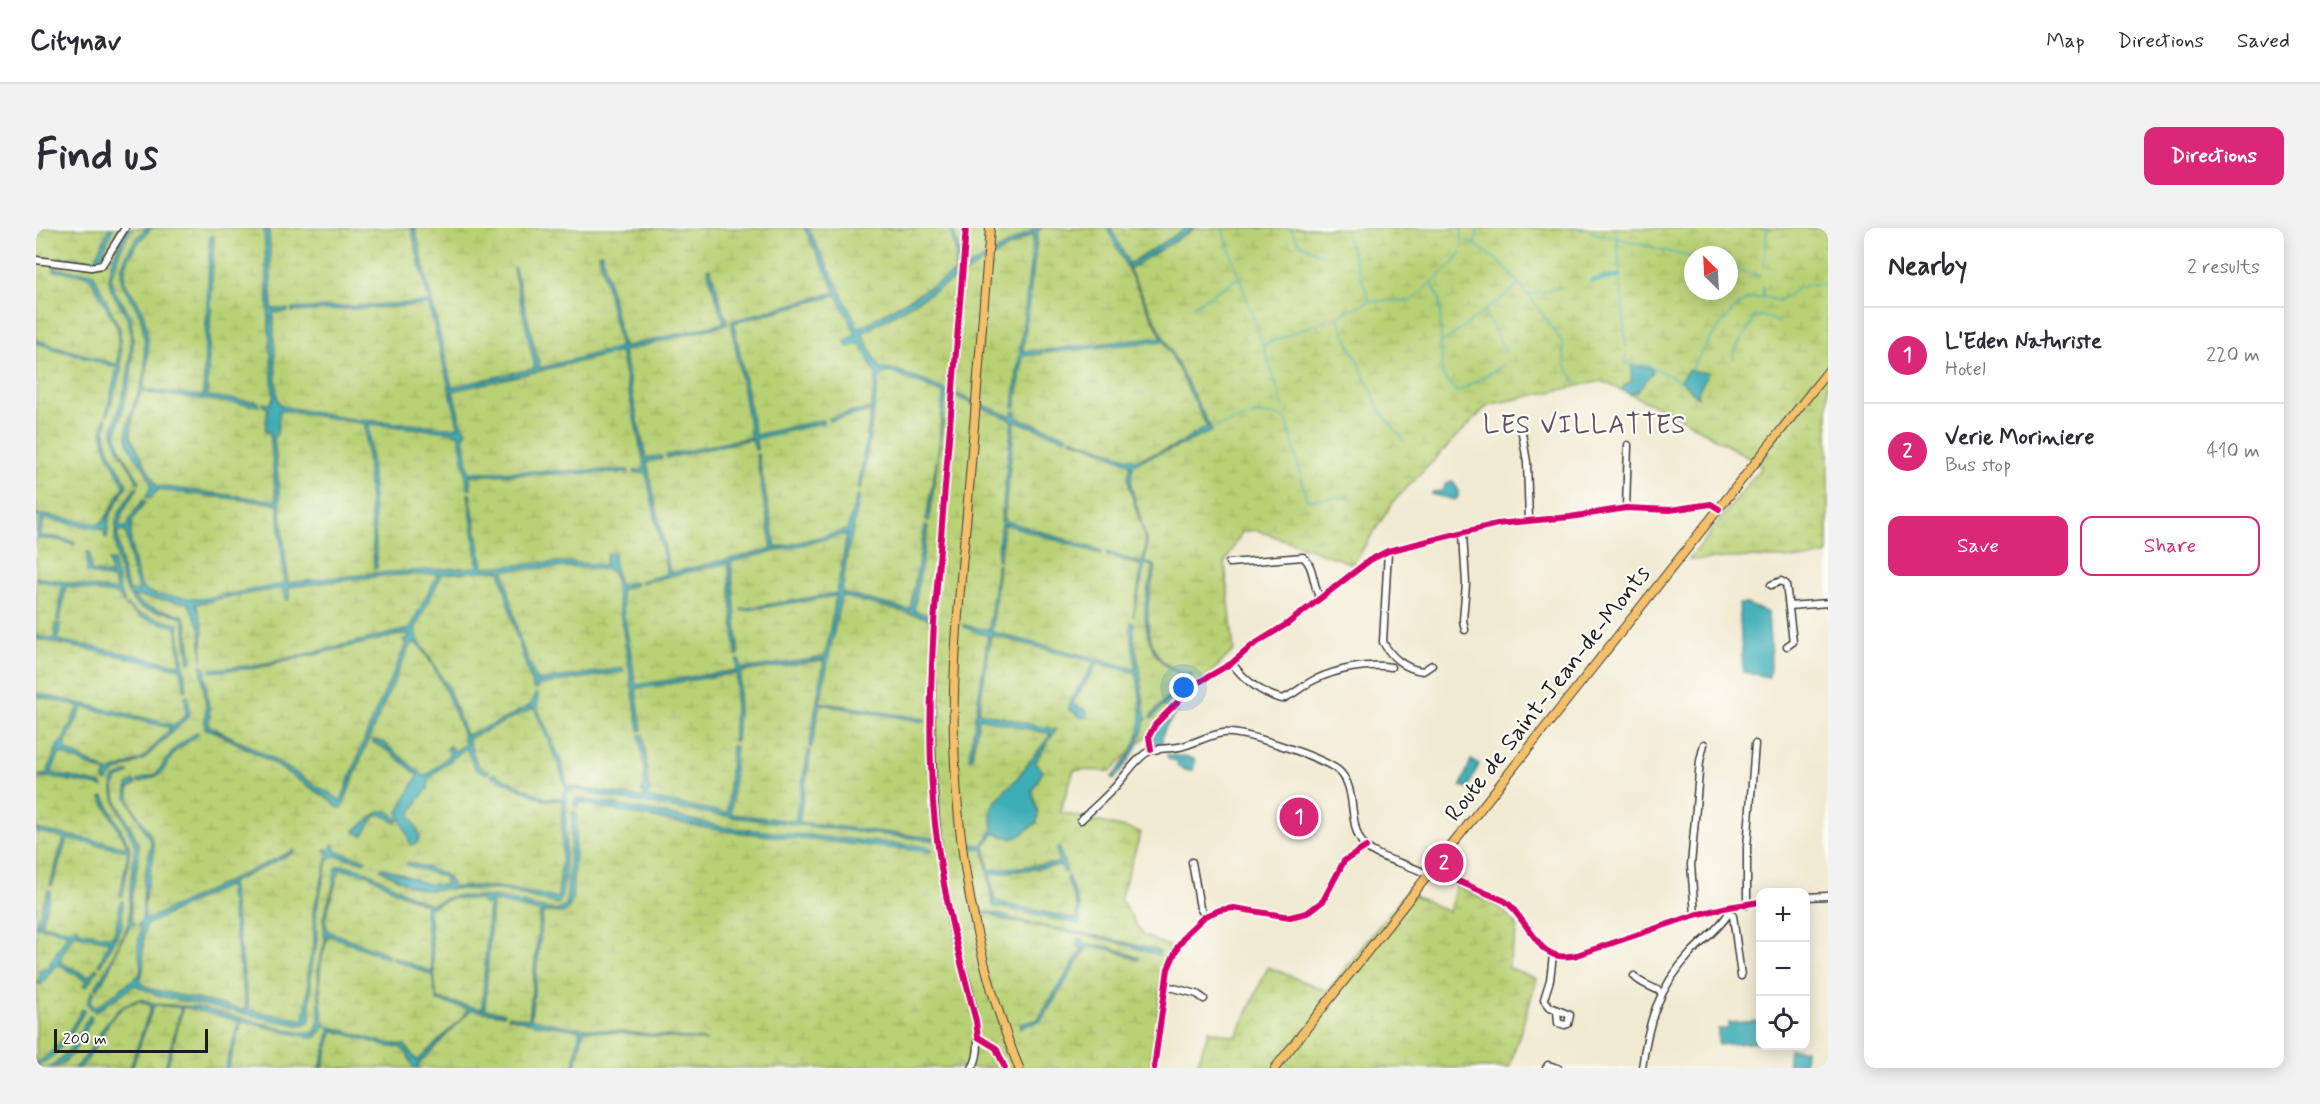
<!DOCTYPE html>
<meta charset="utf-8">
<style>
body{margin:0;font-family:Mynerve,sans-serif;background:#f2f2f3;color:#2b2b33}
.controls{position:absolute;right:18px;bottom:18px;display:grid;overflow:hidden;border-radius:12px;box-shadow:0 3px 15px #0003}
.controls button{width:54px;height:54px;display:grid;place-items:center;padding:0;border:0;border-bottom:2px solid #e1e1e2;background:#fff;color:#2b2b33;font:30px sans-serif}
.compass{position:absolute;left:1648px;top:18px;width:54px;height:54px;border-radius:50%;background:#fff;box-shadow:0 3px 15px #0003;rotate:336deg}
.scale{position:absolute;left:18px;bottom:15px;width:154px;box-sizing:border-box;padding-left:6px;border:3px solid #1c1c1c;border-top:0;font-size:16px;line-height:21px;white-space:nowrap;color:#1c1c1c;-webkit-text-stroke:4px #fdfcf7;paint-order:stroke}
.you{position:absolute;left:1148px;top:460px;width:21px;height:21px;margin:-15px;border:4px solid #fff;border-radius:50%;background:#1a73e8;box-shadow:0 0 0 9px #1a73e833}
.badge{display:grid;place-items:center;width:39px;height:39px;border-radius:50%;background:#db2777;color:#fff;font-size:20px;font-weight:700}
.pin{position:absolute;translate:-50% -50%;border:3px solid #fff;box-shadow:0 2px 6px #0006}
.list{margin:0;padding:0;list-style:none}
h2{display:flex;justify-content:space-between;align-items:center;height:78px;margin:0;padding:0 24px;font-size:26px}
h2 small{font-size:20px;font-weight:400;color:#7c7c81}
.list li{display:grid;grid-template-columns:39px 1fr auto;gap:18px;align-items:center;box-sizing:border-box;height:96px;padding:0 24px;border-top:2px solid #e1e1e2}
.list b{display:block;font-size:22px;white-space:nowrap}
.list p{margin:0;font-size:20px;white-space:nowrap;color:#7c7c81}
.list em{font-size:20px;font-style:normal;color:#7c7c81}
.actions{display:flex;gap:12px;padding:18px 24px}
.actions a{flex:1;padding:14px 0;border:2px solid #db2777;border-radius:12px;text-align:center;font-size:21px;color:#db2777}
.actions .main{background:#db2777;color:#fff}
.icon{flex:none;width:33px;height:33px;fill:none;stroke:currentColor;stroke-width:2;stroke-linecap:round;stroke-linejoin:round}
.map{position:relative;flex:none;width:1792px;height:840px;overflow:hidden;border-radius:12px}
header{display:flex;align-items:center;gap:36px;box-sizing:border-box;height:84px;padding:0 30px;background:#fff;border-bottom:2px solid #e1e1e2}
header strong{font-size:28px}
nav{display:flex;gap:33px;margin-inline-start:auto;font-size:21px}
.intro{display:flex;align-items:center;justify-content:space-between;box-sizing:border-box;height:144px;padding:0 36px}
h1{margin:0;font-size:42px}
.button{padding:15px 27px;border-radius:12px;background:#db2777;color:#fff;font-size:21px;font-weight:700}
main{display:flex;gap:36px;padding:0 36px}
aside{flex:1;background:#fff;border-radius:12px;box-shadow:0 3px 15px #0003}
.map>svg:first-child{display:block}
</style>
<header>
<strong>Citynav</strong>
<nav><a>Map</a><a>Directions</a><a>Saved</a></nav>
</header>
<div class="intro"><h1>Find us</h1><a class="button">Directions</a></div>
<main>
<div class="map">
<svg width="1792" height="840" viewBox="0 0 1792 840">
<defs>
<pattern id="wetland-marsh" width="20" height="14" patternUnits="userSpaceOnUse" patternTransform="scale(1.5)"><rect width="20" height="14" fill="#b9d175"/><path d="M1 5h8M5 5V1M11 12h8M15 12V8" fill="none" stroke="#9eb365"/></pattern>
</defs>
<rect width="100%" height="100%" fill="#fdfcf7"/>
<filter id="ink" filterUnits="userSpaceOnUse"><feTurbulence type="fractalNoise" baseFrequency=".0167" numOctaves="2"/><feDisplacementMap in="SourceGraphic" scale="12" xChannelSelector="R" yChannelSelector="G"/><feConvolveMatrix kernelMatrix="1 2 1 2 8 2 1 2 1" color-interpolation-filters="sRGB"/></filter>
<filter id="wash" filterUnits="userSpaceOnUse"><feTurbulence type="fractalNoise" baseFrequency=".008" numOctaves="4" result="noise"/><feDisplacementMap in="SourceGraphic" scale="24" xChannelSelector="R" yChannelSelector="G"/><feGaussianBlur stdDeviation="1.35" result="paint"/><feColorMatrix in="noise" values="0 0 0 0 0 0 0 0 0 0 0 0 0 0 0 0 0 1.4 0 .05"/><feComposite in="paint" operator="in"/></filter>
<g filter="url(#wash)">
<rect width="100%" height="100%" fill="#f1ead2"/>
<!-- wetland -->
<g fill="url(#wetland-marsh)" stroke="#6a7648" stroke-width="1.5" fill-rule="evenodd">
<path d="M0,0H1792V326L1770,331L1715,329L1653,332L1726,238L1647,191L1566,153L1452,177L1358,273L1317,336L1220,302L1206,304L1189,335L1198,422L1075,543L1038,542L1024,584L1105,604L1084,671L1107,707L1134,719C1118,757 1126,801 1114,840H0ZM1657,27H1693V63H1657Z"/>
<polygon points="1420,658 1463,679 1482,698 1472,739 1501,751 1473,840 1160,840 1173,802 1200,809 1232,739 1291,763 1370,664 1413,684"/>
</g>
<!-- water -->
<g fill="#3cadb6" stroke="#2c6469" stroke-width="1.5" fill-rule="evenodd">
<polygon points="73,0 77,0 64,34 61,36 23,31 23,29 59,32"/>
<path d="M93,0H96L85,20L75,49L78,62L95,88L97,114L95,150L80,205L85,223L103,252L104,255H101C95,235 77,222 77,200C88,166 97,136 94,101C92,87 85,79 78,68C65,47 80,19 93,0Z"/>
<path d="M111,0H116C102,13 85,34 89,55C95,65 105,76 108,88C113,107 114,141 107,159L110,163L105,164L96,188L95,210L121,258L240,273L234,204H229L232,180L227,178V175L234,176L237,170L228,0H233L236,81H252V84L237,85L241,169L245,178L315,191L421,200L422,197L393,77L256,84V81L393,74L375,0H379L416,159L499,140L477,41L479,40L504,140L584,119L563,26L566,25L587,119L688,95L671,41L674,40L692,96L587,123L610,230L625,228L626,231L611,234L634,345L736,321L720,227L722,226L740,320L811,302L821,267L824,268L810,333L806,365L874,382L889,297L892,298L878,383L896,388L895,391L805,368L784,474L889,491V494L784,476L776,519H773L788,432L705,444L700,513H697L701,445L600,461L606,502L603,503L579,353L575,342L535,339L468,342L484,412L501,453L587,440L588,444L501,457V461L498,462L480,407L464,342L406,346L379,401L383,413L412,459L430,507L460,495L495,477L499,466H502L501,479L525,533L532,558L608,570V564L605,563L608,560V538L603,507H607L610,528L612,559L615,562L612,565V570L691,585L696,518H700L695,586L759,593L772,523L775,524L763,594L898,610V613L687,588L571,569L538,561L531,566C528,589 533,661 522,676L467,662L419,661L388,662L372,657L344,641L347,639L391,656L410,657L408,649L371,637L372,634C387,639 413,642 417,659C459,656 481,662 520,670L522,667L526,629V572H508L455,548L457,545L509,570H526L530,560L522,535L498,480L432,511L442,538L453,543L451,546L439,541L430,520L399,545L393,552L392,561L384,570L374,586L384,608L381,615L375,617L362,584L382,547L350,521L336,514L337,512L347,514L388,548L392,547L414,526L411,520L413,518L419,523L429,516C423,490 398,431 379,414L374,417L333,510L306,580L301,579L294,572L230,531L182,505L170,501L168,497L170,480L165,437H168L171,443L169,446L174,489L172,497L232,528L305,573L336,492L369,419L370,415L367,412L373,409L372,405L220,440L175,444V441L224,437L373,401L402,346L345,348L253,359V371L251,372L249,371L247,360L187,370L160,376L167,398L166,433L164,399L152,375L96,368L108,378L147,387L151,395L156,434L153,435L148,394L145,389C133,382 116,386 104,379C83,366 74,308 82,287C86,277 94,268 100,259L102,260L87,283L83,298L91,299L94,290L107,272L110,274C105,280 98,287 96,295C92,309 99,350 108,362L121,367L164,371L248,356L242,276L122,262L113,271L110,268L115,259C113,239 93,226 91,210C89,183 110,160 109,134C108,120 109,101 104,88C100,74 84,62 85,47C86,30 98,11 111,0ZM584,124L609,241L598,243V245H610L631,346L604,353L605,355L692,335L700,428L703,427L695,334L811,306L801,365L705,381L706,383L800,368L789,429L705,441L704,432H701V442L600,457L584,362L600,357L599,354L583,357L578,337V325L571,326L569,337L526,334L447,339L434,266H432L442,339L340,345L252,355L238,209L241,206L244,182L329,196L338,340H341L333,196L416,204L423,207L432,261H435L434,247L593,245L592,242H584L433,244L428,207L431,203L426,198L417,163ZM81,303L90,304L96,341L103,364L93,363L86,340Z"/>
<polygon points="768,0 772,0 823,100 919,45 920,24 913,0 917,0 924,26 923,44 1000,0 1006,0 1002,3 987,123 1006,122 1006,126 987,128 980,179 977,179 998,5 826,105 844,141 860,142 975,188 977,183 980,183 980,189 1032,208 1030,211 979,193 968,292 1066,323 1065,326 968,296 964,332 961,331 976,192 911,165 893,293 890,292 903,219 907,165 854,144 845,147 843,151 825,262 822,261 835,183 793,193 792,190 835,180 840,146 824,115 811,119 809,113 820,106 801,67 698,95 719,207 786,192 787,195 720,211 721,222 719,222 716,211 631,230 630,227 715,209 695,93 800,64"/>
<path d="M1071,0H1075L1093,36L1151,0H1159L1093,41L1176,203L1141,219L1108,231L1098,238L1096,243L1095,257L1111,315L1109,334L1118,337L1120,340C1110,370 1104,420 1135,440C1142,445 1150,444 1157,447L1116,490L1114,489L1117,485L1152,447C1116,441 1106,404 1110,370C1111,360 1115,349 1118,339L1109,336L1097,389L1106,338L1070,327L1071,324L1105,335C1119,313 1093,274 1092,250C1092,245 1094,241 1095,236L1052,217L1034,212L1035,210L1099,232L1137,219L1171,199L1128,113L1009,125V122L1126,109Z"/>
<polygon points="174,8 178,8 171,168 223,174 223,178 113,165 113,162 167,168"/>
<polygon points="18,40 57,45 84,101 85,142 72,187 70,186 81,140 0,115 0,112 82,137 82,101 54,50 50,47 18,43"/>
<polygon points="1596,138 1615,140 1617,144 1601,164 1593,166 1586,161 1590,156 1595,154"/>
<polygon points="1652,142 1672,145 1661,166 1663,170 1644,152"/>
<path d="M69,190L71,192C63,217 83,235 91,257L73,289L71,310H69L68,302L8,291L4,308L19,309L39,314L38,317L18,311H0L5,290L0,289V286L63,296L69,291L88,258L70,222L66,203Z"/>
<polygon points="1416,253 1422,261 1422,269 1419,272 1395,266 1397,264 1406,263 1410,255"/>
<polygon points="51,324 54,324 55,343 75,347 73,332 77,332 84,363 89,374 87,375 83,367 30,358 24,392 21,392 26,358 0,352 0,349 81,363 77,351 51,345"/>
<path d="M961,336H963L956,404L1100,441L1094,401L1095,394L1098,395V409L1104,444L1109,488L1111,492H1109C1106,514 1093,535 1078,551L1076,549C1108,514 1110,490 1100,445L1062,435L1036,476L1051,483L1052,489L1045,490L1040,485L1033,482V475L1059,434L955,407L943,484L1020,502L999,534L1007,543L996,563L1002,585L1001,594L985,607L976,611L958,605L949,619L953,642L1023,635L1020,621L1023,619L1031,644L1028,645L1025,638L954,646L959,672L973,677L1040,691L1041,679L1030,649L1032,648L1044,679L1043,696L957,678L948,622L932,619L931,616L946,617L957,601L955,588L956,578L969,562L978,554L1015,506L943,490L936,530H933L952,408L928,399V397L953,402Z"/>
<polygon points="1703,376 1711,376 1732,385 1735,430 1733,449 1707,444"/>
<polygon points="91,377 100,385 142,396 151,462 148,463 145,441 0,411 0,408 18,411 20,395 24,396 22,412 145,437 140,399 106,390 89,378"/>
<path d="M0,465L139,497L150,486L149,468L152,467L154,485L150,491L108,531L78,545L71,554L68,552L70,545L24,525L15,545L65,556L67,559L14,549L3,550L4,547H10L22,517L27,512L43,478L0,468ZM47,479L135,500L106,531L73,544L30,522V514Z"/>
<path d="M1139,479L1142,482C1135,492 1122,505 1127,518L1119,516L1116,511L1122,498Z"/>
<polygon points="161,504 163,506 139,524 125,546 103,555 102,552 120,546 139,520"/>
<polygon points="1131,526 1158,531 1159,534 1157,542 1153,543 1142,539 1141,533 1132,531"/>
<polygon points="1435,532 1443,536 1432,560 1425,558"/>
<path d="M93,544L92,547L81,551C69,571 101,599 103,620C104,636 87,688 99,696L95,697L84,714L73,742L62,761L59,760L72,738L93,694L94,658L99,617L78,571L76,554L79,549Z"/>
<path d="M98,553L100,556L93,561C90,581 114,596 117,615C122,637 102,668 110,692L258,622L259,624L195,655L198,673H194L192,657L110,697C103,719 112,735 104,754L115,761L210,782L195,677L198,676L213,782L268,792L272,761V740L278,715L277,684L293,625L289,624V621L294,622L296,616L299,617L300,623L330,632L327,634L299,628L292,632L280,683L281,713L275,740L274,791L272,795L262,797L120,767L99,757L59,784L51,776L56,763L59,764L54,774L59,780L104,746L105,740L102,718L105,699L102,698L103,695H106L108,652L115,615L90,568L92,557Z"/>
<polygon points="68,569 92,615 94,621 87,668 84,668 92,623 31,611 16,658 14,657 28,610 0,604 0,601 92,619 65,570"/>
<polygon points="541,570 634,587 687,599 893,619 897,622 894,624 687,603 566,580 544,574 542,578 539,579 538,574"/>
<path d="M344,583H352L363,592L359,595C340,578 337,590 327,608L318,603Z"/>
<path d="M537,583L540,584L541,587L536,673L532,681L527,685L507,684L495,791L530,798L669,812L670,813L548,802L539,840H537L544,802L499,796L472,789L473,787L493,791L504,684L456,673L449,781L469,785L468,787L435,782L382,837L383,840H378L370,824L363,819H353L297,802L287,840H284L294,802L293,798L350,815L369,817L381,833L425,791L432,781L401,773L396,747L356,731V728L396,744L389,685L390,677L359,663L333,647L304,641L289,691L292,703L352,726L351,730L292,707C290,717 286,726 285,736C283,746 285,792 290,798L287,799L286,803L284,804L280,809L275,810L206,793L192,840H189L203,793L147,779L131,840H129L145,780L121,777L117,779L96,840H94L115,778L104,773C68,779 67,820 43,840H38C66,817 63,782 105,771L118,776L161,779L262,804L279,805L283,792L282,737L289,714L287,689L296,663L299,642L302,638C338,636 362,668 396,676L417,668L459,669L520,683L530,678ZM416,670L444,672L449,677L453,674L446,781L402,771L400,766L393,683L394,679Z"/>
<path d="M12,662L15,663L5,696L35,702L41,698L42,703L76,709C83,694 81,688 85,673H87L86,697L65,737L63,736L73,713L38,706L24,731V734L53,749L60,740L62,742L50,759L47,758L51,753L23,737L18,739L5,757L1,755L4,749L3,742L12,739L32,705L0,698Z"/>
<path d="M944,683C959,683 973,690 988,694C1032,704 1076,709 1119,722L1124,724L1123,727L1070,711L964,691L956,686L944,685Z"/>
<polygon points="1042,710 1047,711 1048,716 1071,718 1103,730 1102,732 1077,722 1052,718 1005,793 983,800 985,796 1002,791 1047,720 1041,718"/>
<path d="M46,781L49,782C36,805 25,827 0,839V835C23,822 34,803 46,781Z"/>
<path d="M54,787L56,791C46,807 35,840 12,840C33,829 42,807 54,787Z"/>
<polygon points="1724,793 1724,814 1682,817 1682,801 1692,801 1693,795"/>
<polygon points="1753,821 1769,821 1768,840 1751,840"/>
</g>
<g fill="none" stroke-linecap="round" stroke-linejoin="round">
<!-- stream -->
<g stroke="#3cadb6" stroke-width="1.5">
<polyline points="1186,0 1227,117 1290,92 1289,90"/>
<polyline points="1254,0 1263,15 1288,28"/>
<polyline points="1307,0 1334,73 1376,73 1395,55"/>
<polyline points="1423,0 1426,4 1426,20"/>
<polyline points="1538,0 1547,2"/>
<polyline points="1554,4 1581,10 1580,0"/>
<polyline points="1433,14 1439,16 1442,0"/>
<polyline points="1439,16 1466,36 1492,67 1524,59"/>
<polyline points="1425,25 1417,36 1396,55 1404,73 1406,147 1421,164 1468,137"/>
<polyline points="1728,37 1731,0"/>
<polyline points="1693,40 1724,48"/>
<path d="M1727,58V69L1744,73C1760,60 1770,54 1792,56"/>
<polyline points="1493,67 1526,114 1530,138 1540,155"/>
<polyline points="1334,73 1301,88 1344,182 1368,213"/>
<polyline points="1157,78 1202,50"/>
<polyline points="1448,83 1470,124"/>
<polyline points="1406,115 1483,57"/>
<polyline points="1227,117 1248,181"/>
<polyline points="1590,118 1581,10 1657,30"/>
<polyline points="1590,127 1589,136 1611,137 1646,154"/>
<path d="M1698,131L1697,125L1716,95L1717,90C1735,84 1730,92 1743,94"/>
<path d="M1655,142C1665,123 1693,80 1713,71C1717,70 1722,70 1727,69"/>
<path d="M1179,200C1199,192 1230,179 1251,192L1271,272L1313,268"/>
</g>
<!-- canal -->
<polyline stroke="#3cadb6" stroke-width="5" points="1556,53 1584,48"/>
</g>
</g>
<g filter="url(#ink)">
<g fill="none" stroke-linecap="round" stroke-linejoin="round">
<defs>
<g id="minor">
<path d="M930,0L898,395C893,502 894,608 919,712C926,741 954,815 936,840"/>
<polyline points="0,32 55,39 66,37 89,0"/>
<polyline points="1486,205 1491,234 1493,293"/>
<polyline points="1590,280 1592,217"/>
<polyline points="1427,306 1430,356 1427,392 1429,402"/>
<path d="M1352,323L1347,414C1355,429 1369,441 1387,443L1396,437"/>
<path d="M1193,335L1267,329C1278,337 1277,358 1284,371"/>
<polyline points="1735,357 1745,353 1750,356 1757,414 1751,418"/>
<polyline points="1753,378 1792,375"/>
<path d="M1196,435C1207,451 1226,466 1246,471C1258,467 1267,457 1278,452C1301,441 1331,435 1355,439"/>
<polyline points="1115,522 1113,508 1119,497 1158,457 1196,435 1217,417 1251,396 1334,332 1352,323 1461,296 1534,289 1590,280 1634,282 1675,276 1683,281"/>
<path d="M1045,592C1056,581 1068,571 1078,560C1087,551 1101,529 1112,524C1121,519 1134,521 1143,519C1158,516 1172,507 1187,505C1206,502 1288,530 1303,543C1323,561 1310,600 1330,619C1347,633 1373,635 1392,647"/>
<polyline points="1156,634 1164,680 1169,688"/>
<path d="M1396,642L1469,673L1475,678L1506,719C1517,729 1527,730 1541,727L1659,687L1692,679L1724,674"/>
<polyline points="1770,669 1792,668"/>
<polyline points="1711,677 1711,619 1719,516"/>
<polyline points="1693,685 1697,688 1698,695 1705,748"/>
<polyline points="1659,687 1655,637 1664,533 1668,516"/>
<polyline points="1517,727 1514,752 1508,771 1514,779 1534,787 1532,796 1529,797 1522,795 1521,782"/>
<path d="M1598,748C1605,757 1617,758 1626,765"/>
<polyline points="1130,758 1161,766 1168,771"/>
<polyline points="1118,840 1132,741 1142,718 1151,705 1169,688 1184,682 1198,680 1254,689 1271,685 1287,673 1308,633 1330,619"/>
<polyline points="1510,840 1512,837 1522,840"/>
<path d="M1606,840C1612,794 1622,761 1654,726C1667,712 1683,701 1693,685L1692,679"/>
</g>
<g id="major">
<path d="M954,0C947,95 938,190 931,285C924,360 916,436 918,512C921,623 941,737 983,840"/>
<polyline points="1239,840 1792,143"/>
</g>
</defs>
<!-- minor casing -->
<use href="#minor" stroke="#3c3b37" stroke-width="9"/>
<!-- major casing -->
<use href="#major" stroke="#3c3b37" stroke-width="10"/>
<!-- minor -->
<use href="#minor" stroke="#fff" stroke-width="6"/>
<!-- major -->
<use href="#major" stroke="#f4c16b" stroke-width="8"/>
<defs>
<g id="cycleway">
<path d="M930,0L898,395C894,470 891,545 902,619C910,678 925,736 940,793L942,809L960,820L969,840"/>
<polyline points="1115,522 1113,508 1119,497 1158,457 1196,435 1217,417 1251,396 1334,332 1352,323 1461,296 1534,289 1590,280 1634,282 1675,276 1683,281"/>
<path d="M1396,642L1469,673L1475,678L1506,719C1517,729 1527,730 1541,727L1659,687L1692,679L1724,674"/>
<polyline points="1118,840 1132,741 1142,718 1151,705 1169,688 1184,682 1198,680 1254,689 1271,685 1287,673 1308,633 1330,619"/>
</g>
</defs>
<!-- cycleway casing -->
<use href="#cycleway" stroke="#fdfcf7" stroke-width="10"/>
<!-- cycleway -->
<use href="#cycleway" stroke="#d6006c" stroke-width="6"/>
</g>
</g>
<g text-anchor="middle" stroke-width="4.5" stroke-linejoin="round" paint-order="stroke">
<!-- street labels -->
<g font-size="24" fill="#1c1c1c" stroke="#fdfcf7">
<text transform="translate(1511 465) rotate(-52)" y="8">Route de Saint-Jean-de-Monts</text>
</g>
<!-- neighbourhood labels -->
<g font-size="26" letter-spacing="1.5" fill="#62505a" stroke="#fdfcf7">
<text x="1549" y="205">LES VILLATTES</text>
</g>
</g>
</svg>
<div class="controls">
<button>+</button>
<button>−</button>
<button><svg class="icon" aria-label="locate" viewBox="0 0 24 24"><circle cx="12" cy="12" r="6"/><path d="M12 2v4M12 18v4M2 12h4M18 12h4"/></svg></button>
</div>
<svg class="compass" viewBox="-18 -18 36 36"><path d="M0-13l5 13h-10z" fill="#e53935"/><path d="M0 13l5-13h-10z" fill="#7c7c81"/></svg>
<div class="scale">200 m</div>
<div class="you"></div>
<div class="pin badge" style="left:1263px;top:589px">1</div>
<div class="pin badge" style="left:1408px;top:635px">2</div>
</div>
<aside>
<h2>Nearby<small>2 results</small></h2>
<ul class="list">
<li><span class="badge">1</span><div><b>L'Eden Naturiste</b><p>Hotel</p></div><em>220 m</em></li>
<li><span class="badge">2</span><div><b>Verie Moriniere</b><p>Bus stop</p></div><em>410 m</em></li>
</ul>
<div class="actions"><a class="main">Save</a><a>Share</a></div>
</aside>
</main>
